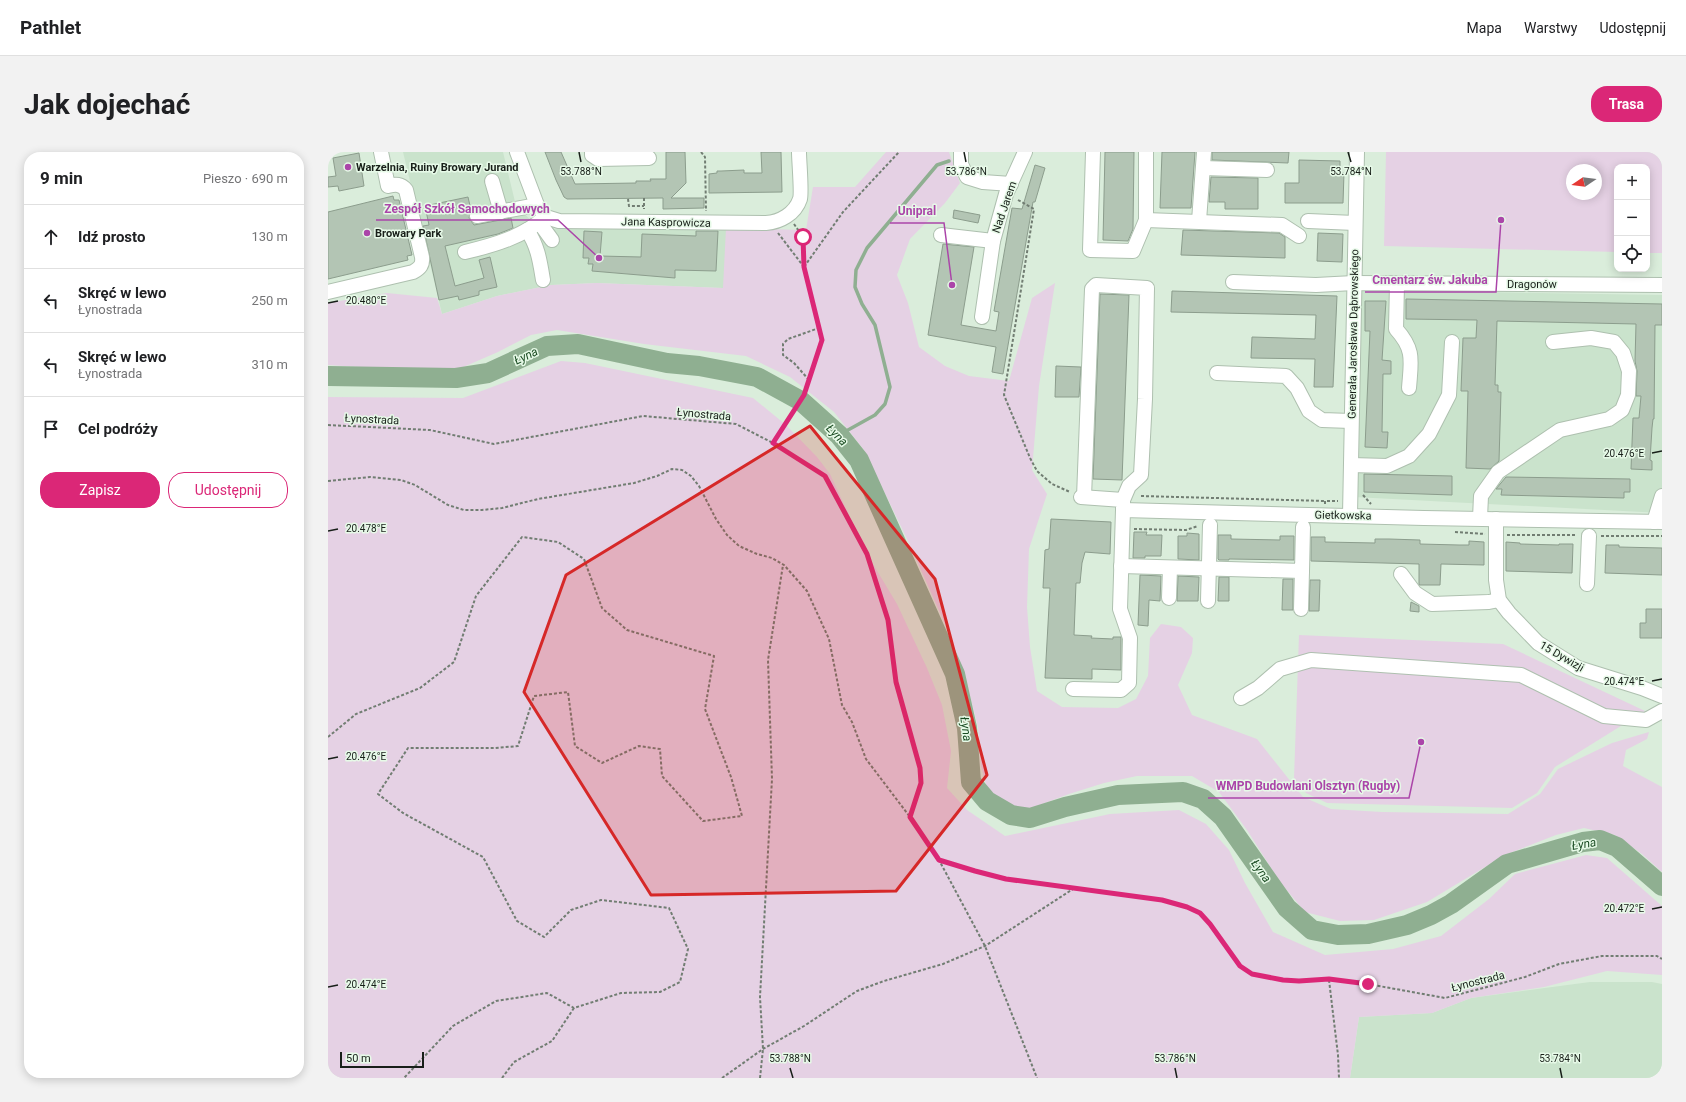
<!DOCTYPE html>
<html lang="pl">
<meta charset="utf-8">
<style>
body{margin:0;font-family:Roboto,sans-serif;background:#f2f2f2;color:#202124}
.controls{position:absolute;right:12px;top:12px;display:grid;overflow:hidden;border-radius:8px;box-shadow:0 2px 10px #0003}
.controls button{width:36px;height:36px;display:grid;place-items:center;padding:0;border:0;border-bottom:1px solid #e0e0e0;background:#fff;color:#202124;font:20px sans-serif}
.compass{position:absolute;left:1238px;top:12px;width:36px;height:36px;border-radius:50%;background:#fff;box-shadow:0 2px 10px #0003;rotate:257deg}
.scale{position:absolute;left:12px;bottom:10px;width:84px;box-sizing:border-box;padding-left:4px;border:2px solid #181f19;border-top:0;font-size:11px;line-height:14px;white-space:nowrap;color:#181f19;-webkit-text-stroke:3px #e7fae8;paint-order:stroke}
.stop{position:absolute;width:12px;height:12px;margin:-9px;border:3px solid #db2777;border-radius:50%;background:#fff}
.stop.end{background:#db2777;border-color:#fff;box-shadow:0 1px 4px #0008}
.list{margin:0;padding:0;list-style:none}
h2{display:flex;justify-content:space-between;align-items:center;height:52px;margin:0;padding:0 16px;font-size:17px}
h2 small{font-size:13px;font-weight:400;color:#757577}
.list li{display:grid;grid-template-columns:26px 1fr auto;gap:12px;align-items:center;box-sizing:border-box;height:64px;padding:0 16px;border-top:1px solid #e0e0e0}
.list b{display:block;font-size:15px;white-space:nowrap}
.list p{margin:0;font-size:13px;white-space:nowrap;color:#757577}
.list em{font-size:13px;font-style:normal;color:#757577}
.actions{display:flex;gap:8px;padding:12px 16px}
.actions a{flex:1;padding:9px 0;border:1px solid #db2777;border-radius:16px;text-align:center;font-size:14px;color:#db2777}
.actions .main{background:#db2777;color:#fff}
.icon{flex:none;width:22px;height:22px;fill:none;stroke:currentColor;stroke-width:2;stroke-linecap:round;stroke-linejoin:round}
.map{position:relative;flex:none;width:1334px;height:926px;overflow:hidden;border-radius:16px}
header{display:flex;align-items:center;gap:24px;box-sizing:border-box;height:56px;padding:0 20px;background:#fff;border-bottom:1px solid #e0e0e0}
header strong{font-size:19px}
nav{display:flex;gap:22px;margin-inline-start:auto;font-size:14px}
.intro{display:flex;align-items:center;justify-content:space-between;box-sizing:border-box;height:96px;padding:0 24px}
h1{margin:0;font-size:28px}
.button{padding:10px 18px;border-radius:16px;background:#db2777;color:#fff;font-size:14px;font-weight:700}
main{display:flex;gap:24px;padding:0 24px}
aside{flex:1;background:#fff;border-radius:16px;box-shadow:0 2px 10px #0003}
.map>svg:first-child{display:block}
</style>
<header>
<strong>Pathlet</strong>
<nav><a>Mapa</a><a>Warstwy</a><a>Udostępnij</a></nav>
</header>
<div class="intro"><h1>Jak dojechać</h1><a class="button">Trasa</a></div>
<main>
<aside>
<h2>9 min<small>Pieszo · 690 m</small></h2>
<ul class="list">
<li><svg class="icon" aria-label="ahead" viewBox="0 0 24 24"><path d="M12 20V5M6 11l6-6 6 6"/></svg><div><b>Idź prosto</b></div><em>130 m</em></li>
<li><svg class="icon" aria-label="left" viewBox="0 0 24 24"><path d="M17 20v-9H6M10 6l-5 5 5 5"/></svg><div><b>Skręć w lewo</b><p>Łynostrada</p></div><em>250 m</em></li>
<li><svg class="icon" aria-label="left" viewBox="0 0 24 24"><path d="M17 20v-9H6M10 6l-5 5 5 5"/></svg><div><b>Skręć w lewo</b><p>Łynostrada</p></div><em>310 m</em></li>
<li><svg class="icon" aria-label="arrive" viewBox="0 0 24 24"><path d="M6 21V4h12l-3 4 3 4H6"/></svg><div><b>Cel podróży</b></div></li>
</ul>
<div class="actions"><a class="main">Zapisz</a><a>Udostępnij</a></div>
</aside>
<div class="map">
<svg width="1334" height="926" viewBox="0 0 1334 926">
<rect width="100%" height="100%" fill="#daeddb"/>
<!-- built -->
<g fill="#cae3cc">
<polygon points="75,0 175,0 189,58 193,58 214,80 222,77 304,74 442,77 395,136 269,131 223,133 169,144 114,162"/>
<polygon points="1033,138 1334,143 1334,361 1026,345"/>
<polygon points="1262,830 1324,830 1334,832 1334,926 1022,926 1031,865 1104,861 1143,846"/>
</g>
<!-- green -->
<g fill="#e5d1e4" fill-rule="evenodd">
<polygon points="558,0 621,0 632,31 617,51 582,87 569,123 580,151 591,195 617,214 641,224 681,229 704,146 727,131 711,234 704,318 719,342 701,397 699,455 702,495 709,539 734,555 790,556 808,547 820,524 822,486 833,472 853,475 865,486 864,501 850,533 864,563 929,587 975,645 1003,657 1054,660 1180,662 1212,642 1230,617 1284,591 1321,580 1319,587 1298,598 1295,614 1334,635 1334,720 1314,702 1287,683 1256,676 1228,683 1177,703 1099,750 1046,768 1012,769 977,760 952,730 919,678 891,640 864,624 809,624 776,631 741,642 701,657 674,653 659,636 653,614 650,575 637,524 621,481 580,389 536,298 506,260 462,225 418,204 316,192 229,178 203,183 170,200 133,216 79,218 0,213 0,151 59,141 109,146 114,162 169,144 223,133 269,131 395,136 398,76 478,78 485,35 527,35"/>
<path d="M1058,0H1334V101H1319V15H1289V100L1056,94ZM1244,18H1268V42H1244Z"/>
<polygon points="233,209 257,211 425,246 458,273 489,305 502,322 539,402 569,452 599,516 614,553 623,599 619,636 639,658 677,684 782,662 851,658 878,672 901,698 917,731 945,780 997,803 1065,797 1113,784 1161,747 1187,722 1258,703 1279,706 1334,754 1334,823 1279,819 1216,835 1143,846 1104,861 1031,865 1022,926 0,926 0,245 135,246"/>
<polygon points="971,483 1175,492 1317,559 1227,615 1209,641 1184,656 999,651 978,641 966,626"/>
</g>
<g fill="none" stroke-linecap="round" stroke-linejoin="round">
<!-- stream -->
<polyline stroke="#8faf91" stroke-width="3.5" points="511,283 547,263 557,252 562,235 547,173 534,152 527,135 528,118 539,96 609,13 621,9"/>
<!-- river -->
<polyline stroke="#8faf91" stroke-width="20" points="0,224 128,226 160,221 219,194 250,192 339,211 371,214 429,225 473,249 511,283 531,308 627,522 639,576 643,630 659,649 683,663 702,666 737,655 790,643 855,640 875,647 895,665 959,756 984,778 1010,783 1040,782 1079,773 1103,763 1123,752 1179,712 1255,690 1272,688 1289,695 1334,734"/>
</g>
<!-- building -->
<g fill="#b3c5b4" stroke="#8c9d8d">
<polygon points="217,0 233,0 247,32 308,31 308,29 323,29 322,27 338,27 338,0 357,0 358,31 343,46 376,46 376,56 335,57 335,46 239,47 236,45 228,28"/>
<polygon points="433,0 453,0 454,40 381,41 381,22 389,21 389,19 393,19 416,18 416,21 434,21"/>
<polygon points="777,0 806,0 805,77 800,89 775,88"/>
<polygon points="834,0 867,0 863,56 832,56"/>
<polygon points="884,0 961,0 960,11 884,8"/>
<polygon points="31,1 36,34 11,39 10,34 0,35 0,25 8,24 5,6"/>
<polygon points="971,8 1012,9 1012,20 1016,21 1015,51 957,51 957,31 971,31"/>
<polygon points="707,13 717,16 707,50 705,50 675,222 664,220 668,195 600,183 615,92 646,95 633,173 668,179 671,160 666,159 684,56 694,57"/>
<polygon points="883,25 930,26 930,57 897,57 897,50 881,50"/>
<polygon points="65,44 66,48 71,48 84,103 79,104 80,108 0,127 0,60"/>
<polygon points="140,45 143,58 141,66 146,73 183,66 185,76 170,82 117,94 127,134 156,126 151,108 162,105 169,135 151,139 151,143 131,148 130,144 111,148 95,74 101,73 97,54"/>
<polygon points="626,58 652,63 650,71 625,66"/>
<polygon points="855,78 951,81 957,85 957,106 853,103"/>
<polygon points="256,79 274,80 272,104 313,105 314,82 368,84 368,79 390,79 388,119 347,118 347,126 264,119 265,112 260,112 261,106 255,106"/>
<polygon points="990,81 1015,82 1014,110 989,109"/>
<polygon points="844,139 1009,144 1005,235 986,235 987,207 923,206 924,185 987,187 988,163 843,160"/>
<polygon points="772,142 801,143 794,328 765,327"/>
<polygon points="1078,147 1334,152 1334,173 1327,173 1326,267 1325,267 1324,276 1322,308 1324,309 1324,318 1303,317 1305,266 1311,266 1313,244 1308,244 1309,219 1307,209 1308,172 1169,169 1167,233 1170,233 1170,240 1173,240 1171,309 1162,317 1138,316 1140,239 1133,239 1135,186 1148,186 1149,168 1078,167"/>
<polygon points="1037,149 1058,149 1054,208 1063,209 1063,222 1055,222 1054,280 1060,280 1059,296 1037,295 1042,179 1037,179"/>
<polygon points="728,214 753,215 751,245 727,245"/>
<polygon points="1036,322 1124,324 1124,343 1036,340"/>
<polygon points="1178,325 1302,327 1302,340 1296,340 1296,346 1173,343 1174,337 1168,337"/>
<polygon points="723,367 783,370 782,402 757,400 754,411 752,431 748,431 746,483 764,484 763,486 785,487 785,485 793,485 793,518 764,517 764,527 717,526 722,436 715,436 717,398 721,397"/>
<polygon points="806,380 819,380 818,383 834,383 833,404 817,404 817,406 805,406"/>
<polygon points="859,381 871,382 871,408 850,407 850,384 859,384"/>
<polygon points="890,383 903,383 903,387 952,388 952,384 966,384 966,408 901,407 901,408 891,408 890,407"/>
<polygon points="983,385 997,385 997,390 1047,391 1047,387 1061,387 1092,388 1092,392 1131,393 1141,393 1141,389 1156,390 1156,413 1113,412 1112,433 1091,433 1091,412 983,409"/>
<polygon points="1178,390 1192,391 1192,392 1231,393 1231,392 1245,392 1244,421 1178,419"/>
<polygon points="1278,393 1291,393 1291,395 1334,396 1334,423 1277,421"/>
<polygon points="812,423 833,424 832,449 821,448 820,474 810,473"/>
<polygon points="850,424 871,425 870,449 849,449"/>
<polygon points="891,425 901,425 901,449 890,449"/>
<polygon points="955,427 965,427 965,458 954,458"/>
<polygon points="982,428 992,428 991,459 981,459"/>
<polygon points="1083,450 1091,454 1091,460 1082,459"/>
<polygon points="1318,457 1334,457 1334,486 1312,486 1312,471 1318,471"/>
</g>
<g fill="none" stroke-linecap="round" stroke-linejoin="round">
<defs>
<g id="minor">
<path d="M189,0L209,53L218,65L231,69L438,71C452,70 467,62 472,47C474,41 471,9 471,0"/>
<polyline points="264,0 264,3 270,7 321,6"/>
<polyline points="633,0 633,12 639,25 655,30 683,32"/>
<polyline points="765,0 762,98 805,99 818,68 818,0"/>
<polyline points="875,16 939,18"/>
<polyline points="164,29 173,60"/>
<polyline points="149,64 209,53"/>
<polyline points="818,68 954,73 971,84"/>
<polyline points="871,69 876,0"/>
<polyline points="980,69 1027,71"/>
<polyline points="211,70 224,88"/>
<path d="M199,78C210,94 212,110 215,128"/>
<polyline points="613,83 665,89"/>
<path d="M137,100C167,93 194,85 218,65"/>
<polyline points="905,130 988,133 1026,131 1334,133"/>
<path d="M1069,132L1068,177C1087,198 1083,209 1081,236"/>
<path d="M0,140L85,120C92,116 95,113 94,105L78,38C73,32 68,32 60,34L53,0"/>
<polyline points="654,165 665,89 678,42 697,0"/>
<polyline points="889,221 958,224 969,236 981,259 994,268 1023,269"/>
<polyline points="1023,313 1059,314 1081,304 1101,282 1121,243 1124,190"/>
<polyline points="753,345 795,348 795,357"/>
<polyline points="756,345 764,137 768,133 819,136 817,247 813,323 801,334 795,348"/>
<polyline points="1022,363 1029,0"/>
<polyline points="1152,366 1153,344 1170,320 1232,278 1281,267 1294,258 1300,243 1301,219 1295,201 1286,190 1263,186 1225,190"/>
<polyline points="1168,367 1168,428 1171,448 1181,461 1210,491 1250,516 1314,536 1334,544"/>
<polyline points="1326,370 1334,344"/>
<polyline points="793,414 974,419 975,375"/>
<polyline points="1073,422 1087,441 1104,452 1161,450 1171,448"/>
<polyline points="1259,432 1261,384"/>
<polyline points="841,446 842,416"/>
<polyline points="880,449 882,373"/>
<polyline points="973,457 974,419"/>
<polyline points="745,537 793,538 801,531 802,486 792,457 795,358 1096,366 1334,370"/>
<polyline points="913,546 930,536 952,517 983,508 1193,523 1276,564 1318,568 1334,559"/>
</g>
</defs>
<!-- minor casing -->
<use href="#minor" stroke="#aec0af" stroke-width="16"/>
<!-- path -->
<g stroke="#717d72" stroke-width="2" stroke-dasharray="3 2" stroke-linecap="butt">
<polyline points="373,0 377,5 378,59"/>
<polyline points="316,46 316,57"/>
<polyline points="300,47 301,54 316,54"/>
<polyline points="690,48 706,57 676,243 702,306 709,319 724,332 742,340"/>
<polyline points="466,72 475,85 476,113"/>
<polyline points="450,81 476,115"/>
<polyline points="481,228 466,211 455,203 455,192 460,187 491,176"/>
<polyline points="0,273 102,278 166,292 315,264 408,272 445,291 497,324 539,402 560,468 567,530 592,616 593,631 582,665"/>
<polyline points="445,291 476,243 493,188 476,115 515,60 571,0"/>
<polyline points="0,329 42,325 73,328 87,333 120,353 136,358 154,358 174,356 210,347 306,331 329,324 344,317 354,318 363,324 371,334 388,367 399,383 411,394 429,402 444,406 456,413 479,439 501,487 514,553 524,570 538,607 582,665 611,708 657,794 709,926"/>
<polyline points="1035,343 1043,352"/>
<polyline points="813,344 997,349"/>
<polyline points="997,352 997,349 1010,349"/>
<polyline points="806,377 858,378 870,374"/>
<polyline points="1127,380 1157,382"/>
<polyline points="1179,383 1249,383"/>
<polyline points="1273,384 1334,384"/>
<polyline points="0,585 28,562 92,536 126,510 148,444 194,385 230,390 256,407 274,456 299,478 386,504 377,557 403,625 414,664 375,669 334,624 332,597 311,594 274,611 247,594 240,540 206,544 190,594 167,596 80,596 50,642 75,661 155,705 189,769 216,785 243,758 273,748 341,756 360,797 352,830 332,840 293,841 246,856 219,841 168,849 125,874 76,926"/>
<polyline points="611,708 647,719 678,727 834,748 859,755 872,761 882,771 912,814 924,822 955,828 971,829 1001,827 1040,832 1117,846 1197,825 1231,812 1274,804 1329,804 1334,807"/>
<polyline points="1001,828 1010,903 1011,926"/>
<polyline points="174,926 186,910 224,889 246,856"/>
<polyline points="394,926 435,897 476,874 529,839 556,829 615,812 657,794 745,737"/>
<polyline points="432,926 435,897 432,845 444,627 440,508 455,413"/>
</g>
<!-- minor -->
<use href="#minor" stroke="#fff" stroke-width="14"/>
</g>
<g fill="none" stroke-linecap="round" stroke-linejoin="round">
<!-- route -->
<polyline stroke="#db2777" stroke-width="5" points="475,85 476,115 494,188 476,243 445,291 497,324 539,402 560,468 568,530 592,616 593,631 582,665 611,708 647,719 678,727 834,748 859,755 872,761 882,772 912,814 924,822 955,828 971,829 1001,827 1040,832"/>
</g>
<!-- marked area -->
<path fill="#d62828" fill-opacity="0.2" stroke="#d62828" stroke-width="3" stroke-linejoin="round" d="M482,274L607,427L659,623L568,739L323,743L196,540L238,423Z"/>
<!-- ticks -->
<path fill="none" stroke="#181f19" stroke-width="1.5" d="M251,0L253,10M636,0L638,10M1020,0L1023,10M0,151L10,149M1324,301L1334,299M0,379L10,377M1324,529L1334,527M0,607L10,605M1324,757L1334,755M0,835L10,833M462,916L465,926M847,916L849,926M1232,916L1234,926"/>
<!-- markers -->
<g fill="#ab45a9" stroke="#e7fae8" stroke-width="1.5">
<circle cx="20" cy="15" r="4"/>
<circle cx="39" cy="81" r="4"/>
</g>
<g text-anchor="middle" stroke-width="3" stroke-linejoin="round" paint-order="stroke">
<!-- poi labels -->
<g font-size="11" font-weight="bold" fill="#181f19" stroke="#e7fae8" text-anchor="start">
<text x="28" y="19">Warzelnia, Ruiny Browary Jurand</text>
<text x="47" y="85">Browary Park</text>
</g>
<!-- street labels -->
<g font-size="11" fill="#181f19" stroke="#e7fae8">
<text transform="translate(676 55) rotate(-71)" y="4">Nad Jarem</text>
<text transform="translate(338 70) rotate(1)" y="4">Jana Kasprowicza</text>
<text x="1204" y="136">Dragonów</text>
<text transform="translate(1025 182) rotate(-89)" y="4">Generała Jarosława Dąbrowskiego</text>
<text transform="translate(376 262) rotate(5)" y="4">Łynostrada</text>
<text transform="translate(44 267) rotate(3)" y="4">Łynostrada</text>
<text transform="translate(1015 363) rotate(1)" y="4">Gietkowska</text>
<text transform="translate(1234 504) rotate(30)" y="4">15 Dywizji</text>
<text transform="translate(1150 829) rotate(-14)" y="4">Łynostrada</text>
</g>
<!-- water labels -->
<g font-size="12" font-style="italic" fill="#1a4b22" stroke="#e7fae8">
<text transform="translate(198 204) rotate(-25)" y="4">Łyna</text>
<text transform="translate(509 283) rotate(46)" y="4">Łyna</text>
<text transform="translate(638 577) rotate(82)" y="4">Łyna</text>
<text transform="translate(1256 692) rotate(-10)" y="4">Łyna</text>
<text transform="translate(933 719) rotate(55)" y="4">Łyna</text>
</g>
</g>
<g font-size="10" text-anchor="middle" fill="#181f19" stroke="#e7fae8" stroke-width="3" stroke-linejoin="round" paint-order="stroke">
<text x="253" y="23">53.788°N</text>
<text x="638" y="23">53.786°N</text>
<text x="1023" y="23">53.784°N</text>
<text x="38" y="152">20.480°E</text>
<text x="1296" y="305">20.476°E</text>
<text x="38" y="380">20.478°E</text>
<text x="1296" y="533">20.474°E</text>
<text x="38" y="608">20.476°E</text>
<text x="1296" y="760">20.472°E</text>
<text x="38" y="836">20.474°E</text>
<text x="462" y="910">53.788°N</text>
<text x="847" y="910">53.786°N</text>
<text x="1232" y="910">53.784°N</text>
</g>
<!-- callouts -->
<path fill="none" stroke="#ab45a9" stroke-width="1.5" d="M271 106L230 68H48M624 133L616 71H562M1173 68L1168 140H1037M1093 590L1081 646H880"/>
<g fill="#ab45a9" stroke="#e7fae8" stroke-width="1.5">
<circle cx="271" cy="106" r="4"/>
<circle cx="624" cy="133" r="4"/>
<circle cx="1173" cy="68" r="4"/>
<circle cx="1093" cy="590" r="4"/>
</g>
<g font-size="12" text-anchor="middle" font-weight="bold" fill="#ab45a9" stroke="#e7fae8" stroke-width="3" stroke-linejoin="round" paint-order="stroke">
<text x="139" y="61">Zespół Szkół Samochodowych</text>
<text x="589" y="63">Unipral</text>
<text x="1102" y="132">Cmentarz św. Jakuba</text>
<text x="980" y="638">WMPD Budowlani Olsztyn (Rugby)</text>
</g>
</svg>
<div class="controls">
<button>+</button>
<button>−</button>
<button><svg class="icon" aria-label="locate" viewBox="0 0 24 24"><circle cx="12" cy="12" r="6"/><path d="M12 2v4M12 18v4M2 12h4M18 12h4"/></svg></button>
</div>
<svg class="compass" viewBox="-18 -18 36 36"><path d="M0-13l5 13h-10z" fill="#e53935"/><path d="M0 13l5-13h-10z" fill="#757577"/></svg>
<div class="scale">50 m</div>
<div class="stop" style="left:475px;top:85px"></div>
<div class="stop end" style="left:1040px;top:832px"></div>
</div>
</main>
